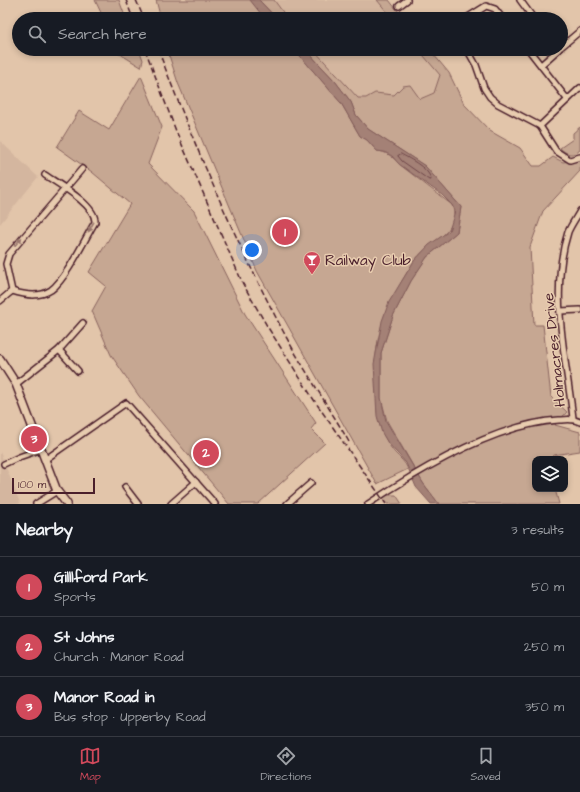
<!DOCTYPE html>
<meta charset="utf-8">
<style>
body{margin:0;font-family:"Architects Daughter",sans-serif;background:#242831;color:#f1f3f6}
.controls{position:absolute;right:12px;bottom:12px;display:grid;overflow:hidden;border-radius:8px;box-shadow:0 2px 6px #0003}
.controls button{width:36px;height:36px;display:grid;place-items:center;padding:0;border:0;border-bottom:1px solid #363941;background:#171b24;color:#f1f3f6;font:20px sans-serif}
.scale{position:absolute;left:12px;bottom:10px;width:83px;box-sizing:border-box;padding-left:4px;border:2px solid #4a1f2b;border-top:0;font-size:11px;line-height:14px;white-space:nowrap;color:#4a1f2b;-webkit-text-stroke:3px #e8ccaf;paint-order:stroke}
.you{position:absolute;left:252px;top:250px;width:14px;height:14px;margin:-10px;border:3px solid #fff;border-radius:50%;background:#1a73e8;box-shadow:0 0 0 6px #1a73e833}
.badge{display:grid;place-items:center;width:26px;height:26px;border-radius:50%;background:#d1495b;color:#fff;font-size:13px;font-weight:700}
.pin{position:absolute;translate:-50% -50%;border:2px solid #fff;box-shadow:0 1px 4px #0006}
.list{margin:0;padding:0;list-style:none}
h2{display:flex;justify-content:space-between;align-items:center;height:52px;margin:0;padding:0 16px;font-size:17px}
h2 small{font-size:13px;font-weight:400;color:#9ea1a6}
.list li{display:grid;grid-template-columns:26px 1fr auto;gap:12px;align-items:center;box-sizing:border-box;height:60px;padding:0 16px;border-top:1px solid #363941}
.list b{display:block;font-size:15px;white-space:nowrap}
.list p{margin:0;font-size:13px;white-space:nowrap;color:#9ea1a6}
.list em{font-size:13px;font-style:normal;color:#9ea1a6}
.icon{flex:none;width:22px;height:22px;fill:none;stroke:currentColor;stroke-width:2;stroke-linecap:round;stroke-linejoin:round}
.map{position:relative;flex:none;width:580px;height:504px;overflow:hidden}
.search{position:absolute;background:#171b24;box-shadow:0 2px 6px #0003;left:12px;right:12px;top:12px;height:44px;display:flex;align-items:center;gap:10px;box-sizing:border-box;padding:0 14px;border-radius:22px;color:#9ea1a6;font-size:15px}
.sheet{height:232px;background:#171b24}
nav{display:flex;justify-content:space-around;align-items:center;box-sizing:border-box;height:56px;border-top:1px solid #363941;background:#171b24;font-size:11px;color:#9ea1a6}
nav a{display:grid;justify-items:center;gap:2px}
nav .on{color:#d1495b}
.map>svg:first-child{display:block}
</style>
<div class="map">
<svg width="580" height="504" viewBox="0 0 580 504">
<rect width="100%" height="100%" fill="#e2c5aa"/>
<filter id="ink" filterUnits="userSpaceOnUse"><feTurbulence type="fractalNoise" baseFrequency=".025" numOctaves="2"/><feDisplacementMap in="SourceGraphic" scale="8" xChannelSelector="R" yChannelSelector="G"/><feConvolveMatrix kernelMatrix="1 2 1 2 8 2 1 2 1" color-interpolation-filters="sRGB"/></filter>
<g filter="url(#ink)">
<!-- built -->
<g fill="#d4b69f">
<polygon points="274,0 377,0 393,19 288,19"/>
<polygon points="313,49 418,49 440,75 434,93 420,99 403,86 394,95 375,93 366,98 358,98"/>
<polygon points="0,141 38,177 0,224"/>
<polygon points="0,452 20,503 19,504 0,504"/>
</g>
<!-- green -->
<g fill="#c6a792" stroke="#88635e">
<polygon points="95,0 119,0 126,19 104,19"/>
<polygon points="156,0 254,0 270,19 161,19"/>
<polygon points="259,0 274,0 288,19 277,19"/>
<polygon points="377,0 389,0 404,19 393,19"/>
<polygon points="118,49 139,49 143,60 141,67 120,54"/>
<path d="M167,49H294L341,103L360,136L367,140L377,151C387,152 392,156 399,164L452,205C463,233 425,243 413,263C384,308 372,337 376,391C377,400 376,409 378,418C381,431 386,442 395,453C400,458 405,462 408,469L377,484L257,271L178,83Z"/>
<polygon points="305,49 313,49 358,98 366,98 375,93 394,95 403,86 410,85 420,99 434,93 440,75 418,49 429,49 449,73 464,104 490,131 520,148 533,166 541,166 553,157 563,162 580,160 580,171 543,211 530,247 534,325 543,325 551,397 567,412 555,425 580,432 580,451 554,455 551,459 535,459 535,489 555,489 559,504 439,504 423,483 387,421 381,398 381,353 393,316 411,281 427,257 457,232 461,207 425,166 368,129 356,115 351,102 335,81"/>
<polygon points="141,76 162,127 148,164 194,211 245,314 316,423 311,429 325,443 258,504 229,504 139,396 111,355 92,311 106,286 89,272 130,204 92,172 57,147 79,111 109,130"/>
<path d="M580,127V150C573,157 566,154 560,148L573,139V133Z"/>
<polygon points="386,495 396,495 402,504 388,504 382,497"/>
</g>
<!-- water -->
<g fill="#a48176" stroke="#805a58">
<polygon points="250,0 259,0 277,19 265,19"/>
<polygon points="294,49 305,49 335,81 351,102 356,115 368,129 425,166 461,207 457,232 427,257 411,281 393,316 381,353 381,398 386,421 423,483 439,504 431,504 416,487 406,463 388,443 382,433 377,416 374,364 382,321 389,302 414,261 429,245 449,231 455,211 452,205 442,195 399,164 392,156 384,152 377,151 367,140 360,136 341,103"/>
</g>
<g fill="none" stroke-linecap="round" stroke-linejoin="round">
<!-- shore -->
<path stroke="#6e4649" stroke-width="1" d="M401,154C410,159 430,169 431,180H429L402,161L398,156Z"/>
<defs>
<g id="street">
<polyline points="520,0 534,19"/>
<polyline points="399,6 407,0"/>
<polyline points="465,19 486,6 495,9 503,19"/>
<polyline points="561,47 580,31"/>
<polyline points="467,49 476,65 484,88 490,97 498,104 540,126 580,88"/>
<polyline points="528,49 567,99"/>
<polyline points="541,65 559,49"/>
<polyline points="540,126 556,151 570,160 580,157"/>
<path d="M12,291C24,295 39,298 51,290C66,279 85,239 95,222C96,205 58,184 45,175"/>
<polyline points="12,291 6,264 9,254 82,169"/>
<polyline points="0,301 12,291"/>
<polyline points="560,311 580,310"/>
<polyline points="59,350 78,371"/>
<polyline points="16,384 59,350 83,323"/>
<path d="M573,418C566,358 549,292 568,232C571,225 576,218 580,211"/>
<polyline points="46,459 126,403 215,504"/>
<polyline points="4,464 19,457 42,449"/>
<polyline points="125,487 138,504"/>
<polyline points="36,504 57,491"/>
<polyline points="171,504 196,482"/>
<polyline points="287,504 311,483"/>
<path d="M368,504C420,469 496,424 559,420C568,420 572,418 580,422"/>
</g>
<polyline id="secondary" points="0,359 16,384 57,491 67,504"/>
</defs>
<!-- street casing -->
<use href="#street" stroke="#4a1f2b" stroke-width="8"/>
<!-- secondary casing -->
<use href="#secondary" stroke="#4a1f2b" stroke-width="10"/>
<!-- street -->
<use href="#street" stroke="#e8ccaf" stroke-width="5"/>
<!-- secondary -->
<use href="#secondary" stroke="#e8ccaf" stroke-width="7"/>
<!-- rail -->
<g stroke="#4a1f2b" stroke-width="1.5" stroke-dasharray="6 3" stroke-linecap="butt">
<polyline points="126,0 133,19"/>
<polyline points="136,0 144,19"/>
<polyline points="145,49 176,131 243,284 267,326 314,400 386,504"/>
<path d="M158,49C194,145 235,240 283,331C303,369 328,405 349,442"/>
</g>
</g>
<!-- one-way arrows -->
<defs><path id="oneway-solid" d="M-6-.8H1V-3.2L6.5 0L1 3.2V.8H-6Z"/></defs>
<g fill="#99766d">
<use href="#oneway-solid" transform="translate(91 227) rotate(119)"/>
<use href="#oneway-solid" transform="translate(18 242) rotate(-49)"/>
</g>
</g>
<!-- icons -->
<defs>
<symbol id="bar-pin" viewBox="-11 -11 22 30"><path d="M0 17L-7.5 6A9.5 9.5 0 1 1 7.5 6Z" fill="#d1495b" stroke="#e8ccaf"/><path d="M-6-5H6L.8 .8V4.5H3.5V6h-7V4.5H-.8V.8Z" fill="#fff"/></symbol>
</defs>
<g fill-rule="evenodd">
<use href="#bar-pin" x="302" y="250" width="20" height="27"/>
</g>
<g text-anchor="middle" stroke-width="3" stroke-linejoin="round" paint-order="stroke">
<!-- poi labels -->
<g font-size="15" fill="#4a1f2b" stroke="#e8ccaf" text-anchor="start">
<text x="325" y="265">Railway Club</text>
</g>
<!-- street labels -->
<g font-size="15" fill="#4a1f2b" stroke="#e8ccaf">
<text transform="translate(554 350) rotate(-96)" y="5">Holmacres Drive</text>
</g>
</g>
</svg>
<div class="controls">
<button><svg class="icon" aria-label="layers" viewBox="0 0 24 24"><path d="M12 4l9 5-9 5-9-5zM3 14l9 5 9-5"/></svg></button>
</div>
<div class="scale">100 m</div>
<div class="you"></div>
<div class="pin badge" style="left:285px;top:232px">1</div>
<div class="pin badge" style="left:206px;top:453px">2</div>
<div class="pin badge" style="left:34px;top:439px">3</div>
<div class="search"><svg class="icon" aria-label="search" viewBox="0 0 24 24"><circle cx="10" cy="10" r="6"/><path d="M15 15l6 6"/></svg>Search here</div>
</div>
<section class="sheet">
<h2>Nearby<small>3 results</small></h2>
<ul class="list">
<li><span class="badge">1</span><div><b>Gilllford Park</b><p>Sports</p></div><em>50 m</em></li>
<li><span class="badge">2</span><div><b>St Johns</b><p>Church · Manor Road</p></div><em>250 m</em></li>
<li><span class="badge">3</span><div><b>Manor Road in</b><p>Bus stop · Upperby Road</p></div><em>350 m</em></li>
</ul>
</section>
<nav>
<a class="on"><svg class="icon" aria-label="map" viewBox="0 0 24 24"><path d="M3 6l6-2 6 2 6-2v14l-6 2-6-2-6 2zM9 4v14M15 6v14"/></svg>Map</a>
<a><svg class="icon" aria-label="directions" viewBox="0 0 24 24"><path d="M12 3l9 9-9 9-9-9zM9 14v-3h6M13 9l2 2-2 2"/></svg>Directions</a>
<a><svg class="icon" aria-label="saved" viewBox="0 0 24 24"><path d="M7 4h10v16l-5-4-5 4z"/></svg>Saved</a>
</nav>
